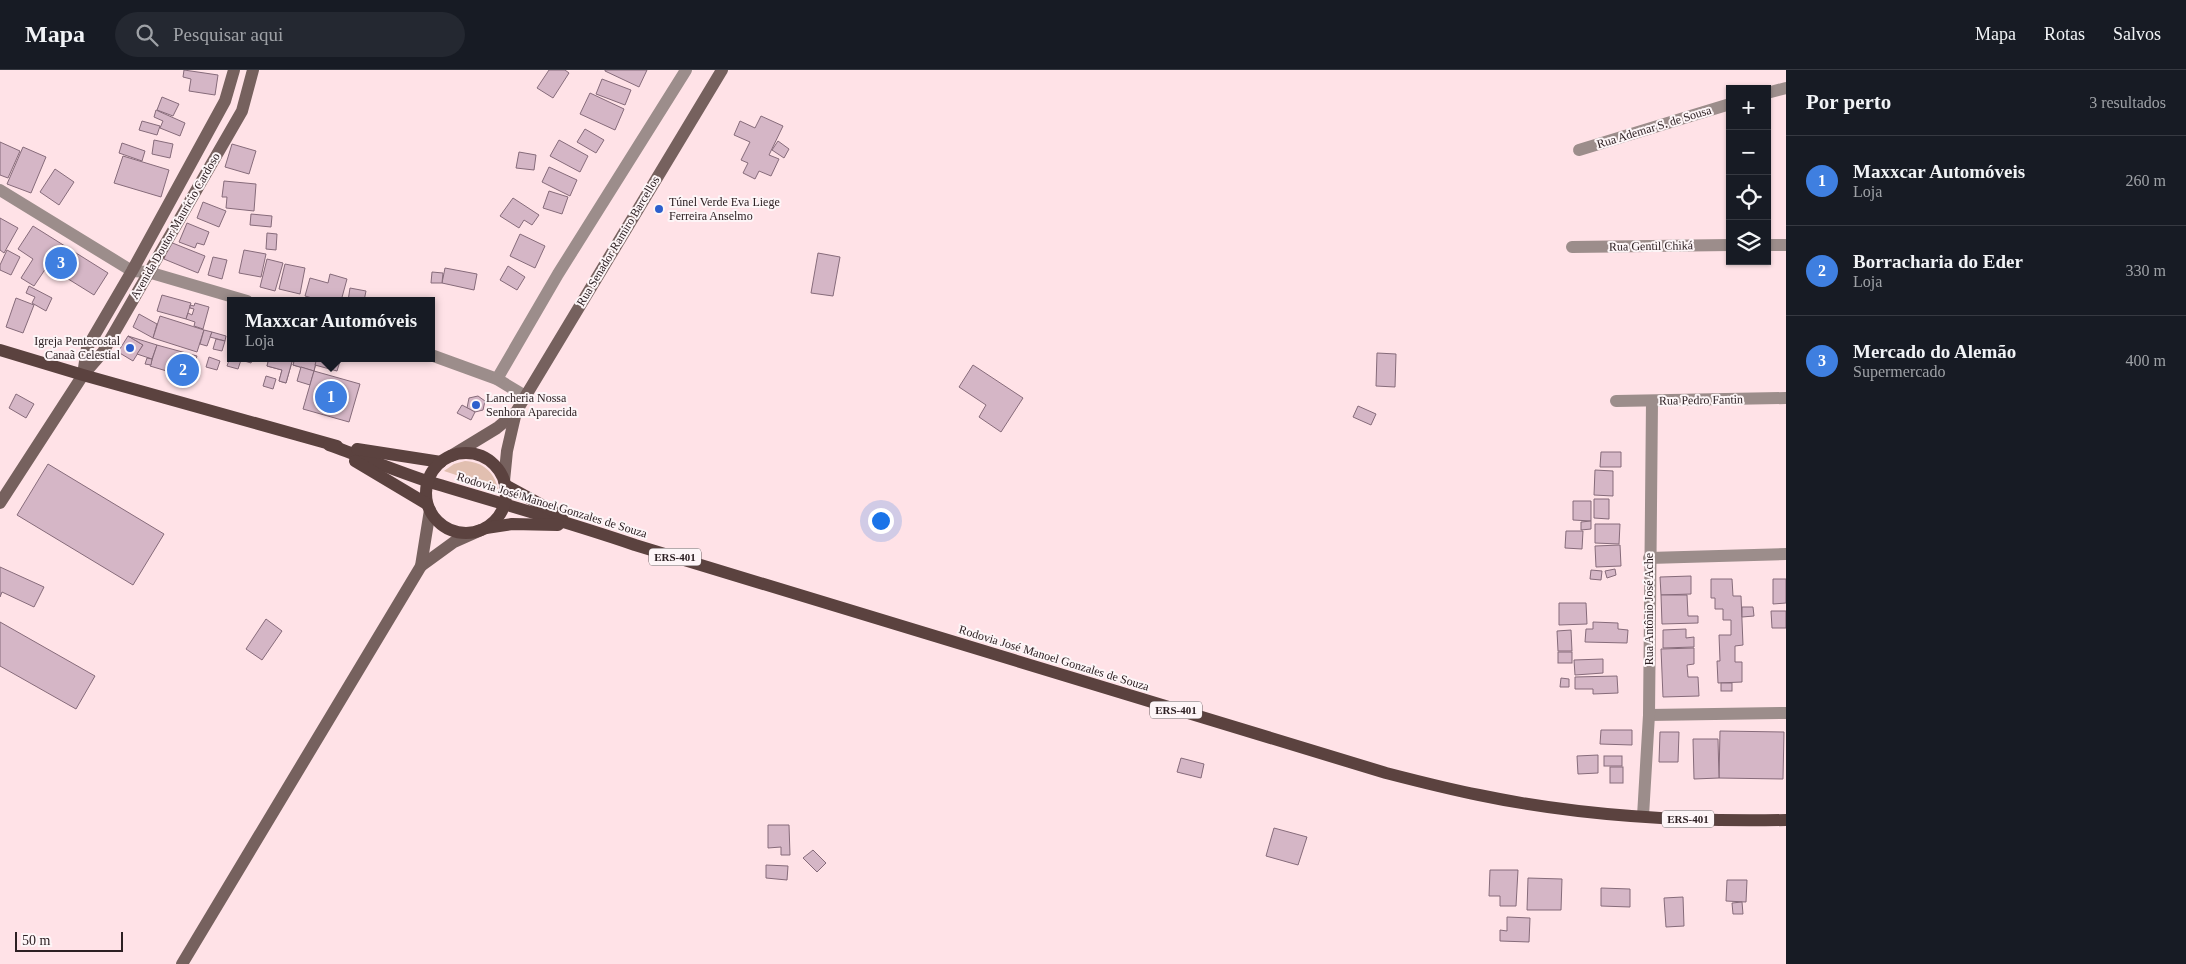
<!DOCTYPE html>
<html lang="pt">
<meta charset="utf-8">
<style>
body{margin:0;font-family:Georgia,serif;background:#242831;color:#f1f3f6}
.controls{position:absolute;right:15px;top:15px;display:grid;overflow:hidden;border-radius:0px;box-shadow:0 1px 4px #0004}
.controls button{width:45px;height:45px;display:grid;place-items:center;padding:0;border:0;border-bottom:1px solid #363941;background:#171b24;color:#f1f3f6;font:25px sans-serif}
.scale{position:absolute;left:15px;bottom:12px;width:108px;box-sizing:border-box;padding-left:5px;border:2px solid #2d2023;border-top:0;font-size:14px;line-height:18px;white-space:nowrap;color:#2d2023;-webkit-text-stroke:4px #fdf5f7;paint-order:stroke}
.you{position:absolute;left:880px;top:450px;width:18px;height:18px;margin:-12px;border:4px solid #fff;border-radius:50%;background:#1a73e8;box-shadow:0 0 0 8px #1a73e833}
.badge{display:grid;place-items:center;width:32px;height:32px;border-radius:50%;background:#db2777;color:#fff;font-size:16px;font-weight:700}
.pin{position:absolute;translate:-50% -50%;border:2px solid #fff;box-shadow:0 1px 5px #0006}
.popup{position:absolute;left:227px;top:227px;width:208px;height:65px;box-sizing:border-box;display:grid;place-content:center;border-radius:0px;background:#171b24;filter:drop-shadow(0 1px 4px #0005);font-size:16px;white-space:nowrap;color:#9ea1a6}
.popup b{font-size:19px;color:#f1f3f6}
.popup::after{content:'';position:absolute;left:50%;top:100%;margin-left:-10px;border:10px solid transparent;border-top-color:#171b24}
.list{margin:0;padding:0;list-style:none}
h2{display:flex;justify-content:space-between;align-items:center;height:65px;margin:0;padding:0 20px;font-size:21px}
h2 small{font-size:16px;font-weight:400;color:#9ea1a6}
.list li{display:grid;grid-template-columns:32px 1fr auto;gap:15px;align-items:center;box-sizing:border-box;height:90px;padding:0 20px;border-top:1px solid #363941}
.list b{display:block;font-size:19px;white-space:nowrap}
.list p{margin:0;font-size:16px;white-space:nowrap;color:#9ea1a6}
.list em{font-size:16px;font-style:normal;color:#9ea1a6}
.icon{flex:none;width:28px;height:28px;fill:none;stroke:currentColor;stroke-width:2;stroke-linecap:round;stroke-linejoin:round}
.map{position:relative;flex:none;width:1786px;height:894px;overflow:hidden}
header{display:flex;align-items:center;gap:30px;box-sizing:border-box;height:70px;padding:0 25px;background:#171b24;border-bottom:1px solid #363941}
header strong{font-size:24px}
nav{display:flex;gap:28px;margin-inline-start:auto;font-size:18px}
.search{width:350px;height:45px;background:#242831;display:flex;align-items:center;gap:12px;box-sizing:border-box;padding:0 18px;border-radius:28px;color:#9ea1a6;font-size:19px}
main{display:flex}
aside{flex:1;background:#171b24}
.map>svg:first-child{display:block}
</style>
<header>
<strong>Mapa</strong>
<div class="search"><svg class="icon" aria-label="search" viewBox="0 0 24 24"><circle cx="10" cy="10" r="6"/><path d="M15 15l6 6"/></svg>Pesquisar aqui</div>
<nav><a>Mapa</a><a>Rotas</a><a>Salvos</a></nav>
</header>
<main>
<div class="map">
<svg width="1786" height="894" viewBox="0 0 1786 894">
<rect width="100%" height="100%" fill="#ffe2e7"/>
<!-- green -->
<path fill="#e1bfb0" d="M465,391C482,392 494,401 498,419L444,401L454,394Z"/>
<!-- building -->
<g fill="#d5b6c6" stroke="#866b7a">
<polygon points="184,0 218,5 215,25 189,21 191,9 183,7"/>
<polygon points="549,0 565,0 569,3 553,28 537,18"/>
<polygon points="605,0 647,0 639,17 605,1"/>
<polygon points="602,9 631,20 625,35 596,24"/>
<polygon points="590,23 624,39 615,60 580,44"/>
<polygon points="162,27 179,34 173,46 157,40"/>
<polygon points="156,40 185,53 180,66 160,58 163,51 154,47"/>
<polygon points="761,46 783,56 769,85 779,89 771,106 759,101 755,109 743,103 748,93 741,90 750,72 734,65 740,51 755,58"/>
<polygon points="142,51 160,56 157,65 139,60"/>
<polygon points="585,59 604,70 596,83 577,72"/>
<polygon points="154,70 173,74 170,88 152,84"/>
<polygon points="559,70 588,86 580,102 550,86"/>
<polygon points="778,71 789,79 784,88 772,80"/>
<polygon points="0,72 20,81 8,108 0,105"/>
<polygon points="122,73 145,81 142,91 119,83"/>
<polygon points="232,74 256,81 249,104 225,97"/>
<polygon points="23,77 46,87 31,123 7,114"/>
<polygon points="519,82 536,85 534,100 516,98"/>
<polygon points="123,86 169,100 161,127 114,113"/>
<polygon points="549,97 577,110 570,126 542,112"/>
<polygon points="55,99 74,112 59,135 40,122"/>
<polygon points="224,111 256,114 254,141 226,138 227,127 222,127"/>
<polygon points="549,121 568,127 562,144 543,138"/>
<polygon points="513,128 539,145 532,155 524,150 519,158 500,146"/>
<polygon points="203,132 226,141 219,157 197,148"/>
<polygon points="251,144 272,146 271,157 250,155"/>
<polygon points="0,148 18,158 4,183 0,180"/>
<polygon points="187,153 209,162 204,175 197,173 195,178 179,172"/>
<polygon points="33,156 108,203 94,225 65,207 64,208 46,198 34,216 21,208 33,189 18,179"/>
<polygon points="267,163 277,164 276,180 266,179"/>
<polygon points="520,164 545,176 535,198 510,186"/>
<polygon points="170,172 205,186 198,203 164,189"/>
<polygon points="7,180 20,187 11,205 0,200 0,195"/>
<polygon points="244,180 266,184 261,207 239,203"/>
<polygon points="818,183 840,187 833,226 811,223"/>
<polygon points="213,187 227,190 222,209 208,205"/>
<polygon points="267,189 283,193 275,221 260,217"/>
<polygon points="285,194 305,198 300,224 279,219"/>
<polygon points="508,196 525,207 517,220 500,210"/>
<polygon points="445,198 477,204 474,220 442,213"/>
<polygon points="432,202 443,203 442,213 431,213"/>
<polygon points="330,204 347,209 341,231 323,231 305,226 310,208 328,213"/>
<polygon points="29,216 52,228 46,241 32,233 35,227 26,223"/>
<polygon points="350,218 366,221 364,231 348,231"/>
<polygon points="162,225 191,233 186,249 157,241"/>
<polygon points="16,228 34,235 23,263 6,257"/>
<polygon points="195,233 209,237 203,259 194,256 195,252 186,249 188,243 192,245 194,239 190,238 190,235 194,236"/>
<polygon points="139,244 157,254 153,268 133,257"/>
<polygon points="160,246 204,260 197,282 153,268"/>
<polygon points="204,260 212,262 207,276 200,274"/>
<polygon points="212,262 226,266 225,271 210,267"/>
<polygon points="128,266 143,275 133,291 118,282"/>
<polygon points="128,266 157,275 152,289 137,284 143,275"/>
<polygon points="216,269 225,271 222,281 213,279"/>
<polygon points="157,275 197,286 190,308 150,296"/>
<polygon points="1377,283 1396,284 1395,317 1376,316"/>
<polygon points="231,284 231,288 253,288 251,293 241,290 238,299 227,296"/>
<polygon points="209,287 220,291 217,300 206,297"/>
<polygon points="147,288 152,289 151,295 145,294"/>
<polygon points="269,288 293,288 286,313 279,311 282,300 267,296"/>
<polygon points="269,288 293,288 286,313 279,311 282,300 267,296"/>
<polygon points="295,288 317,288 314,301 293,295"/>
<polygon points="295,288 317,288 314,301 293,295"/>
<polygon points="317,288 341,288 337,301 315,295"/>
<polygon points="973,295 1023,328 1001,362 979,347 986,335 959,317"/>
<polygon points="301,297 314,301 310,315 297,311"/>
<polygon points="314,301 360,314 349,352 303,339"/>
<polygon points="266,306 276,309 273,319 263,316"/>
<polygon points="16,324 34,334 26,348 9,338"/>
<polygon points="478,326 485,331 483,340 475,342 467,338 469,328"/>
<polygon points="462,335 475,342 471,350 457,343"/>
<polygon points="1358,336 1376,344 1371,355 1353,347"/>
<polygon points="1601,382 1621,382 1621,397 1600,397"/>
<polygon points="48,394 164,464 133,515 17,445"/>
<polygon points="1595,400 1613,401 1613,426 1594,425"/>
<polygon points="1594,429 1609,429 1609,449 1594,448"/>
<polygon points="1573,431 1591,431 1591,451 1573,450"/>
<polygon points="1591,451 1591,459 1581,460 1581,452"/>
<polygon points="1595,454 1620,454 1619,474 1595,473"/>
<polygon points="1566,461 1583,461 1582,479 1565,478"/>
<polygon points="1620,475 1621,496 1596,497 1595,476"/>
<polygon points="0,497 44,517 34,537 2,522 0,527"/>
<polygon points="1615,499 1616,505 1607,508 1605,501"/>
<polygon points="1591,500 1602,501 1601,510 1590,509"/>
<polygon points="1691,506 1691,524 1661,525 1660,507"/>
<polygon points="1711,509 1732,509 1733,526 1741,526 1743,575 1735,576 1735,592 1742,592 1742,612 1718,613 1717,591 1720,591 1719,565 1731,565 1731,550 1723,550 1723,539 1715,539 1715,528 1711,528"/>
<polygon points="1773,509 1786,509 1786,533 1773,534"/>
<polygon points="1661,525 1687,525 1688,546 1698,546 1698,553 1662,554"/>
<polygon points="1559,533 1586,533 1587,554 1559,555"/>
<polygon points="1742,537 1753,537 1754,546 1742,547"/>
<polygon points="1771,541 1786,541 1786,558 1772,558"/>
<polygon points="266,549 282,561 262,590 246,579"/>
<polygon points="0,552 95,606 76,639 0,596"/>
<polygon points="1593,552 1618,553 1618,559 1628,560 1627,573 1585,572 1586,559 1593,559"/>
<polygon points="1686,559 1686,568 1694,567 1694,577 1663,578 1663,560"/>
<polygon points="1571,560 1572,581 1558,581 1557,561"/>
<polygon points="1694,578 1694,594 1687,595 1688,607 1698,607 1699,626 1663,627 1661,579"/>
<rect x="1558" y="582" width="14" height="11"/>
<polygon points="1603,589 1603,603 1575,605 1574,590"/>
<polygon points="1617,606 1618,623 1593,624 1593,619 1575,619 1575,607"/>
<polygon points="1561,608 1569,609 1569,617 1560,617"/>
<rect x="1721" y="613" width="11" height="8"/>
<polygon points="1601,660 1632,660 1632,675 1600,674"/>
<polygon points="1720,661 1784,662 1783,709 1719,708"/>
<polygon points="1660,662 1679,662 1678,692 1659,692"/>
<polygon points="1693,669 1718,669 1719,708 1694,709"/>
<polygon points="1598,685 1598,703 1578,704 1577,686"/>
<rect x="1604" y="686" width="18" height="10"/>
<polygon points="1181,688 1204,694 1201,708 1177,702"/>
<rect x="1610" y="697" width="13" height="16"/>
<polygon points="768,755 789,755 790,785 781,785 781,777 768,778"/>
<polygon points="1274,758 1307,767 1298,795 1266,786"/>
<polygon points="813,780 826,793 817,802 803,788"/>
<polygon points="766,795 788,796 787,810 766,808"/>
<polygon points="1490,800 1518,800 1516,836 1500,836 1500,826 1489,826"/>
<polygon points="1528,808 1562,809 1561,840 1527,840"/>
<polygon points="1727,810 1747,810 1746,832 1726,831"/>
<polygon points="1601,818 1630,819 1630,837 1601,836"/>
<polygon points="1683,827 1684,856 1666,857 1664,828"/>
<polygon points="1742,832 1743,844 1733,844 1732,833"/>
<polygon points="1507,847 1530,848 1529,872 1500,871 1500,860 1507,861"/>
</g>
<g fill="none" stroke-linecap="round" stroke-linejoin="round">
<!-- street -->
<g stroke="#9c8d8b" stroke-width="12">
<polyline points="1767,23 1786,18"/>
<polyline points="1579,80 1730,34"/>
<polyline points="0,120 132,201 148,202 247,231"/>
<polyline points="1767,175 1786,175"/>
<polyline points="1572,177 1730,175"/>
<polyline points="431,285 497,309 525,326"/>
<polyline points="497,309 558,204 686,0"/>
<polyline points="1616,331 1786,328"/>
<polyline points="1649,488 1786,484"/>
<polyline points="1649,645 1786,643"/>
<polyline points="1643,746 1649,645 1652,331"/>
</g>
<!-- secondary -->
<g stroke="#76615e" stroke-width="12">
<polyline points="83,305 87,278 132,201 225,31 234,0"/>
<polyline points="451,386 497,358 516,342"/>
<polyline points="504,411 507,381 516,342 722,0"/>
<polyline points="0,433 83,305 103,282 242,41 253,0"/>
<polyline points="421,496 454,472 481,460"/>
<polyline points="182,894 421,496 430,440"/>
</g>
<!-- primary -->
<g stroke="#5b423f" stroke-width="12">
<polyline points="0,280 83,305 337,376"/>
<path d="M329,375C363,387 396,401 430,412C499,433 568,452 635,475L1386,703C1417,711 1448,719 1479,725C1579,746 1684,752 1786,750"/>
<polyline points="357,379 441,392"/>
<circle cx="466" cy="423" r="40"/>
<polyline points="355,391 427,434"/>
<polyline points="507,416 562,446"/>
<polyline points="486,458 512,454 558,455"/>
</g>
</g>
<!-- markers -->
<g fill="#2c5fcd" stroke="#fdf5f7" stroke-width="2">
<circle cx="659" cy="139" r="5"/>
<circle cx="130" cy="278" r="5"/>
<circle cx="476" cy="335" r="5"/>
</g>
<g text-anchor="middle" stroke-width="4" stroke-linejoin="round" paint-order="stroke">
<!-- shield labels -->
<g fill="#fdf5f7" stroke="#6b6063" stroke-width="1">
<rect x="649" y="478.5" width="52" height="17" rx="4"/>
<rect x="1150" y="631.5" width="52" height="17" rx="4"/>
<rect x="1662" y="740.5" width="52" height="17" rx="4"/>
</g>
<g font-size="11" font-weight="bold" fill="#2d2023">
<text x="675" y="491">ERS-401</text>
<text x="1176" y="644">ERS-401</text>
<text x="1688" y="753">ERS-401</text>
</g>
<!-- street labels -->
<g font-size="12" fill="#2d2023" stroke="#fdf5f7">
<text transform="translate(1654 57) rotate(-17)" y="4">Rua Ademar S. de Sousa</text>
<text transform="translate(175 156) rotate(-60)" y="4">Avenida Doutor Maurício Cardoso</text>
<text transform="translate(618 171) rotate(-59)" y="4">Rua Senador Ramiro Barcellos</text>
<text transform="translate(1651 176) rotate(-1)" y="4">Rua Gentil Chiká</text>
<text transform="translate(1701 330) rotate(-1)" y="4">Rua Pedro Fantin</text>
<text transform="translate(552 435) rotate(17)" y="4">Rodovia José Manoel Gonzales de Souza</text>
<text transform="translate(1649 539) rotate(-90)" y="4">Rua Antônio José Ache</text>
<text transform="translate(1054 588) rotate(17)" y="4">Rodovia José Manoel Gonzales de Souza</text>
</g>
<!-- poi labels -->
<g font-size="12" fill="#2d2023" stroke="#fdf5f7" text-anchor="start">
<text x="669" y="136">Túnel Verde Eva Liege<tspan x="669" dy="14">Ferreira Anselmo</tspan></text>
<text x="120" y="275" text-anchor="end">Igreja Pentecostal<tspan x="120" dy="14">Canaã Celestial</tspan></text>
<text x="486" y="332">Lancheria Nossa<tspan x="486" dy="14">Senhora Aparecida</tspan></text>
</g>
</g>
</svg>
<div class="controls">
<button>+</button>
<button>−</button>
<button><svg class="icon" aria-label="locate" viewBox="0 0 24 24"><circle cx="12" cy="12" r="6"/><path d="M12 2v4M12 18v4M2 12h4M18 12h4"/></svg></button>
<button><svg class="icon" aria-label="layers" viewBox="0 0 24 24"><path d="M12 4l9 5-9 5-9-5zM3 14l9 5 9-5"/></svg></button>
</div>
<div class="scale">50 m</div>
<div class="you"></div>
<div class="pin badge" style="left:331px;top:327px;background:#3f7fe0">1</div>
<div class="popup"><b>Maxxcar Automóveis</b>Loja</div>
<div class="pin badge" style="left:183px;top:300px;background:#3f7fe0">2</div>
<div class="pin badge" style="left:61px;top:193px;background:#3f7fe0">3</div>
</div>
<aside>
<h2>Por perto<small>3 resultados</small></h2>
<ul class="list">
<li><span class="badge" style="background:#3f7fe0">1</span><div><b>Maxxcar Automóveis</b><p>Loja</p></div><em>260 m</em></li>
<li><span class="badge" style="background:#3f7fe0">2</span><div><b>Borracharia do Eder</b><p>Loja</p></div><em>330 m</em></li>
<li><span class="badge" style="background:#3f7fe0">3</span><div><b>Mercado do Alemão</b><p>Supermercado</p></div><em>400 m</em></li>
</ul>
</aside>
</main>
